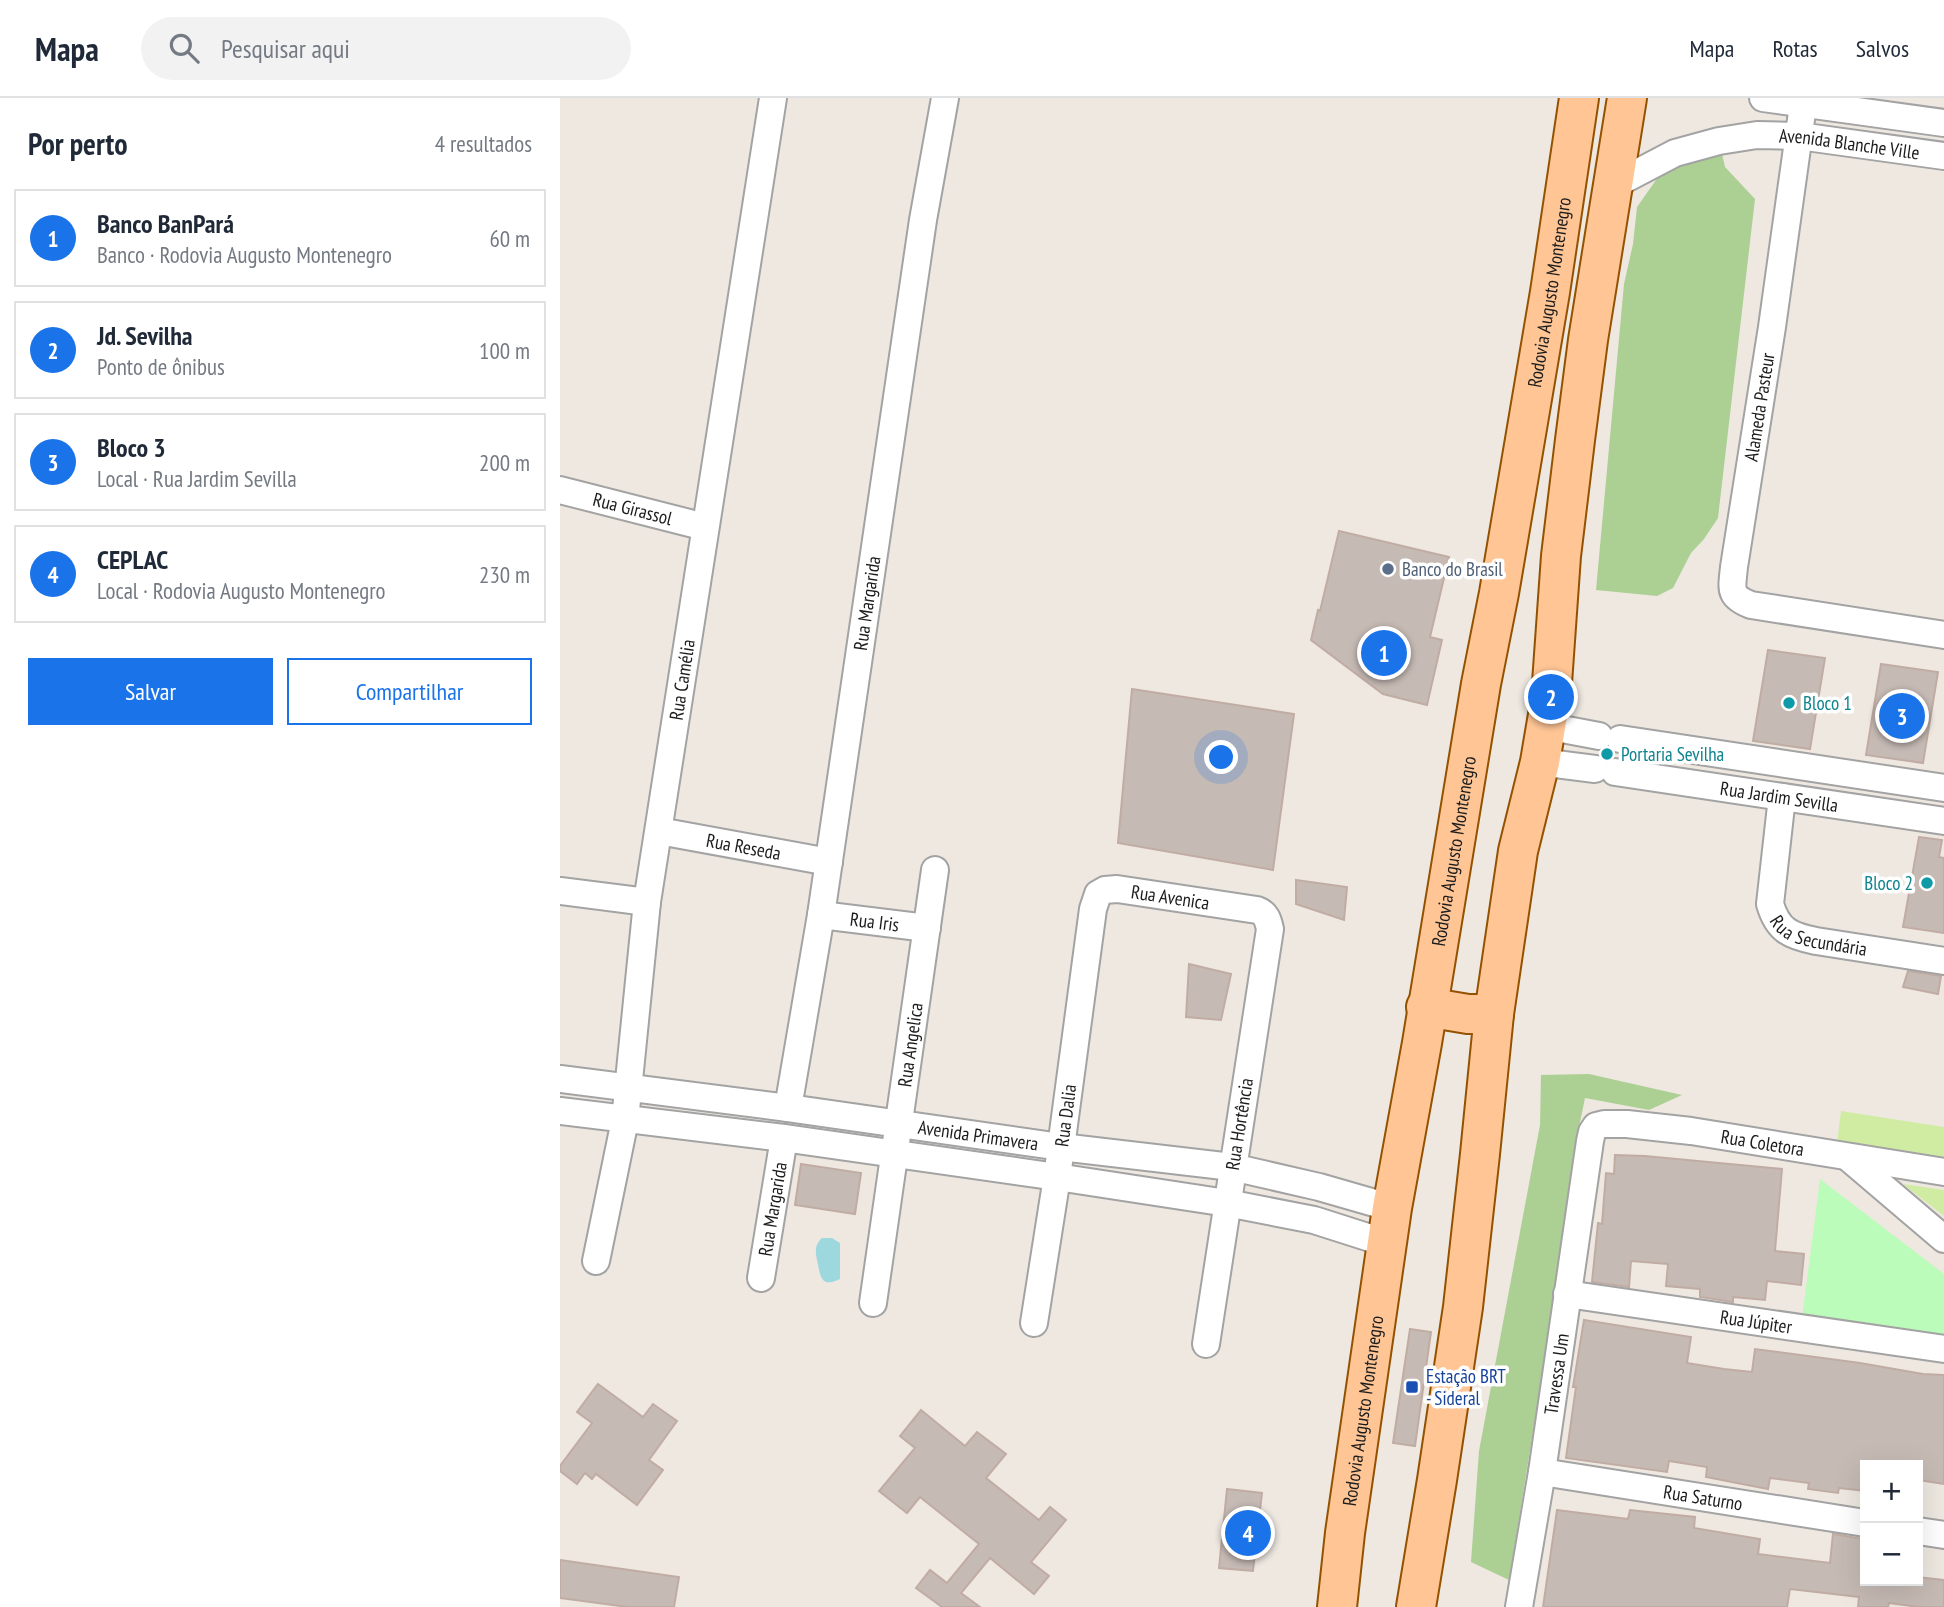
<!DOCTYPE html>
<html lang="pt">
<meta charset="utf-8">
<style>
body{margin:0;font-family:"PT Sans Narrow",sans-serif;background:#f2f2f3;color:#1f2937}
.controls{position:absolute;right:21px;bottom:21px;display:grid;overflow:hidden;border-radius:0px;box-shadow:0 7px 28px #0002}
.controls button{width:63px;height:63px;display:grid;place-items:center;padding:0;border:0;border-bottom:2px solid #e0e1e3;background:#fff;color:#1f2937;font:35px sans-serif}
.you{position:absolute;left:662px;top:660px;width:24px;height:24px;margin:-18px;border:5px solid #fff;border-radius:50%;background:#1a73e8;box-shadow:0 0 0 10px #1a73e833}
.badge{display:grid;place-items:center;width:46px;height:46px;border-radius:50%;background:#1a73e8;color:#fff;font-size:23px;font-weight:700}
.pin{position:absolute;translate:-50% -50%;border:4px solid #fff;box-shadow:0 2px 7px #0006}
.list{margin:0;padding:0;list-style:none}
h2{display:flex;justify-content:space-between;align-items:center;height:91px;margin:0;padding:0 28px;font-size:30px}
h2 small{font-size:23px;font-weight:400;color:#747a83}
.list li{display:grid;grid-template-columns:46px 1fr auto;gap:21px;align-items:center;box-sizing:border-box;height:98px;margin:0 14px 14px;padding:0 14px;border:2px solid #e0e1e3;border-radius:0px}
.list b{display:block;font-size:26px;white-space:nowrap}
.list p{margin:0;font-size:23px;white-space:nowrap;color:#747a83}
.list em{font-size:23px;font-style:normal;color:#747a83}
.actions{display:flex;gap:14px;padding:21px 28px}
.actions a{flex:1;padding:16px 0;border:2px solid #1a73e8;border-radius:0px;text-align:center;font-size:24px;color:#1a73e8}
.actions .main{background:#1a73e8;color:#fff}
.icon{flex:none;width:38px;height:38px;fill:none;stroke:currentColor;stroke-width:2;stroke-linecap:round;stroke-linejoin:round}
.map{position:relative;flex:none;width:1384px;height:1509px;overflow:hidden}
header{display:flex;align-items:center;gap:42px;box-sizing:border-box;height:98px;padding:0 35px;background:#fff;border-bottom:2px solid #e0e1e3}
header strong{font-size:33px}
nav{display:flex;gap:38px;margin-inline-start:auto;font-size:24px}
.search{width:490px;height:63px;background:#f2f2f3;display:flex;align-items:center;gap:18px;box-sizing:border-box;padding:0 24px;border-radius:38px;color:#747a83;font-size:26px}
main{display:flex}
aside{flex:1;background:#fff}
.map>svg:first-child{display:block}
</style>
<header>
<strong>Mapa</strong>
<div class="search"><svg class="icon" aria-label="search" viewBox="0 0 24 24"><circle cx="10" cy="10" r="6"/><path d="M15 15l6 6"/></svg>Pesquisar aqui</div>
<nav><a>Mapa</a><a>Rotas</a><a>Salvos</a></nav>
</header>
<main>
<aside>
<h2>Por perto<small>4 resultados</small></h2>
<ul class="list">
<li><span class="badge">1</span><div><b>Banco BanPará</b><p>Banco · Rodovia Augusto Montenegro</p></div><em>60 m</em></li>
<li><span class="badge">2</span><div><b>Jd. Sevilha</b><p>Ponto de ônibus</p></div><em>100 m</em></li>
<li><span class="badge">3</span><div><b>Bloco 3</b><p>Local · Rua Jardim Sevilla</p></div><em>200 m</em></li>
<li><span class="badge">4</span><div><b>CEPLAC</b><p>Local · Rodovia Augusto Montenegro</p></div><em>230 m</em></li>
</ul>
<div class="actions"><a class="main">Salvar</a><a>Compartilhar</a></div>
</aside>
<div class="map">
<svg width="1384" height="1509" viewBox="0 0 1384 1509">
<rect width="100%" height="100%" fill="#eee8e1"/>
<!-- grass -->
<g fill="#d0eca3">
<polygon points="1281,1013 1384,1029 1384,1061 1277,1045"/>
<polygon points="1343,1086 1384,1092 1384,1118"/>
</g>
<!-- forest -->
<g fill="#acd093">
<polygon points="1159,43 1165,69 1195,101 1158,420 1144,441 1131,455 1113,490 1097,498 1036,492 1064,186 1073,146 1077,109 1115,55"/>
<polygon points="1029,976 1122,997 1089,1012 1025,1000 1013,1058 1004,1142 949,1482 911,1464 919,1353 980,1027 981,977"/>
</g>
<!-- park -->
<polygon fill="#bcfcba" points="1260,1081 1384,1176 1384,1237 1242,1220"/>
<!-- water -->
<path fill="#9ed8df" d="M262,1140H272L280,1145V1181C263,1189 261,1182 258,1167C256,1156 253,1148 262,1140Z"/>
<!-- building -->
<g fill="#c6bab4" stroke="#c1aca3" stroke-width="2">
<polygon points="779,433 889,459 870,539 882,542 867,607 823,596 751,542 758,512 760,513"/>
<polygon points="1208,552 1265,560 1250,651 1193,643"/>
<polygon points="1321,566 1378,574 1363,665 1306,657"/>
<polygon points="572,591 734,616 713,772 558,745"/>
<polygon points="1359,739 1382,742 1379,759 1384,760 1384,835 1343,829"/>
<polygon points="736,782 787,789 784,822 736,806"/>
<polygon points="629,866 671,876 661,922 626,919"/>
<polygon points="1348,873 1381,878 1378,896 1343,889"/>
<polygon points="1055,1057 1085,1058 1222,1071 1215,1153 1244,1156 1241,1187 1207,1183 1205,1202 1173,1199 1173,1204 1140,1199 1140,1191 1106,1188 1108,1166 1071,1163 1069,1189 1032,1184 1038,1125 1042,1126 1046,1075 1054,1076"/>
<polygon points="241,1066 301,1075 295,1116 235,1107"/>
<polygon points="1024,1222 1131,1239 1127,1265 1164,1271 1192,1274 1195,1251 1300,1265 1363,1276 1384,1277 1384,1386 1358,1382 1358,1367 1305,1367 1305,1393 1279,1390 1278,1395 1248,1391 1249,1385 1210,1380 1208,1391 1146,1379 1147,1369 1109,1363 1107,1374 1006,1360 1016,1289 1013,1289"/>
<polygon points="850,1231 871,1234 855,1348 833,1345"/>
<polygon points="38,1286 83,1319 93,1306 117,1323 89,1362 103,1372 77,1407 36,1376 32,1381 25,1375 17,1386 0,1373 0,1368 32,1325 17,1314"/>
<polygon points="361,1312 405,1348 417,1334 446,1356 426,1380 479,1422 490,1409 506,1422 471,1464 489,1478 474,1496 430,1460 401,1495 420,1509 382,1509 356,1490 370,1472 387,1485 419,1446 360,1399 347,1415 319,1393 355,1350 340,1338"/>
<polygon points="667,1391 702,1395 693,1473 659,1470"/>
<polygon points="997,1412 1068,1421 1070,1412 1135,1419 1134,1430 1200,1441 1198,1456 1270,1465 1273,1436 1303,1441 1301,1459 1305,1459 1305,1483 1358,1483 1358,1479 1384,1482 1384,1509 1359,1509 1329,1505 1328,1509 1298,1509 1299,1499 1230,1491 1227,1509 983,1509"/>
<polygon points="0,1462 119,1479 114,1509 68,1509 0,1500"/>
</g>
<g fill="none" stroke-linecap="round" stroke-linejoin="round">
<defs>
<g id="street">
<polyline points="1203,0 1384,25"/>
<path d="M1244,0L1212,229L1174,469C1172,491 1168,498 1191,507L1384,537"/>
<path id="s1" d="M1052,88L1115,55L1159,43L1197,37L1239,38L1384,58"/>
<path id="s2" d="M0,392L145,429"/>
<polyline points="986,628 1039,638"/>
<polyline points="1060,641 1384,690"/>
<polyline points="980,664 1035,671"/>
<path id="s3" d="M1055,674L1384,723"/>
<path id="s4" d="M1222,699L1210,806C1218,833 1231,838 1256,843L1384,863"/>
<path id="s5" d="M99,733L269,764"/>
<polyline points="0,793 87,804"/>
<path id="s6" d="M261,817L367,830"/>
<path id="s7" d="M0,981L228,1010L501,1049L672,1069L759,1089L832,1110"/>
<path id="s8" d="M228,1010L261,817L363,122L385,0"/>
<polyline points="0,1013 224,1040 497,1079 667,1105 754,1122 826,1145"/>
<polyline points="1290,1061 1384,1141"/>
<path id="s9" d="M36,1163L65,1022L87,804L213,0"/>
<path id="s10" d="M201,1180L224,1040"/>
<path id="s11" d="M1007,1196L1384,1251"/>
<path id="s12" d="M313,1205L375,772"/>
<path id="s13" d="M474,1225L497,1079L533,811L538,796L545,792L557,791L697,812C706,815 708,822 710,831L646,1246"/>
<path id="s14" d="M982,1374L1305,1425"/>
<polyline points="1358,1433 1384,1437"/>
<path id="s15" d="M959,1509L982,1374L1030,1043L1032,1034L1036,1028L1044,1026H1067L1131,1033L1384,1074"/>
</g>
<g id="primary">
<polyline points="866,909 908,916 934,916"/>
<path id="s16" d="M777,1509L785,1435L832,1110L862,945L921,586L939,495L957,389L990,194L1019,0"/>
<polyline points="856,1509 877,1382 903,1209 920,1056 934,916 958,753 980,664 991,599 1001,458 1015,342 1028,242 1067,0"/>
</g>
</defs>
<!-- street casing -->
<use href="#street" stroke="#a3a3a3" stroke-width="30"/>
<!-- primary casing -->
<use href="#primary" stroke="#945200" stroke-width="42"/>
<!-- street -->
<use href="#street" stroke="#fff" stroke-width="26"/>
<!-- primary -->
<use href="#primary" stroke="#ffc595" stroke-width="38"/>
</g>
<!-- markers -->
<circle fill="#5c6f8a" stroke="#fff" stroke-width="2.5" cx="828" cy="471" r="7"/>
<g fill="#0f9aa8" stroke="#fff" stroke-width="2.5">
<circle cx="1229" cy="605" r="7"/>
<circle cx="1047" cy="656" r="7"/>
<circle cx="1367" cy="785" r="7"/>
</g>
<rect fill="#1a4fb4" stroke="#fff" stroke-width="2.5" x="845" y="1282" width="14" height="14" rx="3.5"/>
<g text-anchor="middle" stroke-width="7" stroke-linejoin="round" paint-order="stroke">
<!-- street labels -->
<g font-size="19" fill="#1c1c1c" stroke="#fff">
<text dy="7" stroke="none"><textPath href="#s1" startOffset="248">Avenida Blanche Ville</textPath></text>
<text dy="7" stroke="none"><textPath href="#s16" startOffset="1332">Rodovia Augusto Montenegro</textPath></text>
<text transform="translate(1199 309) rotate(-81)" y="7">Alameda Pasteur</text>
<text dy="7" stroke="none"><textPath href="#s2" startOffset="75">Rua Girassol</textPath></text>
<text dy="7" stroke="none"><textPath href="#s8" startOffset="511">Rua Margarida</textPath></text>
<text dy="7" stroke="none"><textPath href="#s9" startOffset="588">Rua Camélia</textPath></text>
<text dy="7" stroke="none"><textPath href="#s3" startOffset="166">Rua Jardim Sevilla</textPath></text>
<text dy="7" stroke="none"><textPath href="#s5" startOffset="86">Rua Reseda</textPath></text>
<text dy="7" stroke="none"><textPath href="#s16" startOffset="765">Rodovia Augusto Montenegro</textPath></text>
<text dy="7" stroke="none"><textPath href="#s13" startOffset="508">Rua Avenica</textPath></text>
<text dy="7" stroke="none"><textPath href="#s6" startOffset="54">Rua Iris</textPath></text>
<text dy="7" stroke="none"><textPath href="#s4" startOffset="172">Rua Secundária</textPath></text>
<text dy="7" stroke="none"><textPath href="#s12" startOffset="261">Rua Angelica</textPath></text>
<text dy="7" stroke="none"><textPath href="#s13" startOffset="210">Rua Dalia</textPath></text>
<text transform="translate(679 1026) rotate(-81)" y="7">Rua Hortência</text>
<text dy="7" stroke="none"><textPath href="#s7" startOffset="422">Avenida Primavera</textPath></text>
<text dy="7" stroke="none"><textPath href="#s15" startOffset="656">Rua Coletora</textPath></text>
<text dy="7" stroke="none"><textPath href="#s10" startOffset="70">Rua Margarida</textPath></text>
<text dy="7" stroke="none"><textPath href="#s11" startOffset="191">Rua Júpiter</textPath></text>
<text dy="7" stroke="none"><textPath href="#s15" startOffset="236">Travessa Um</textPath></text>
<text dy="7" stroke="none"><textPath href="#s16" startOffset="198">Rodovia Augusto Montenegro</textPath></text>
<text dy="7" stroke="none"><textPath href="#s14" startOffset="163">Rua Saturno</textPath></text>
</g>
<!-- service labels -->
<g font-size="19" fill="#4e5e75" stroke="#fff" text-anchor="start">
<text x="842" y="478">Banco do Brasil</text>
</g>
<!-- culture labels -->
<g font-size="19" fill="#0d838f" stroke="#fff" text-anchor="start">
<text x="1243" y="612">Bloco 1</text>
<text x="1061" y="663">Portaria Sevilha</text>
<text x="1353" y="792" text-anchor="end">Bloco 2</text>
</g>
<!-- transit labels -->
<g font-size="19" fill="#164399" stroke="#fff" text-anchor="start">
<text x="866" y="1285">Estação BRT<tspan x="866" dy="22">- Sideral</tspan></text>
</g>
</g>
</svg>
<div class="controls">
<button>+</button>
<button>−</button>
</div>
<div class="you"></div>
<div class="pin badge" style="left:824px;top:555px">1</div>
<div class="pin badge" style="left:991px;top:599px">2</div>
<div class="pin badge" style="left:1342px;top:618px">3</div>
<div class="pin badge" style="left:688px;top:1435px">4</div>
</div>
</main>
